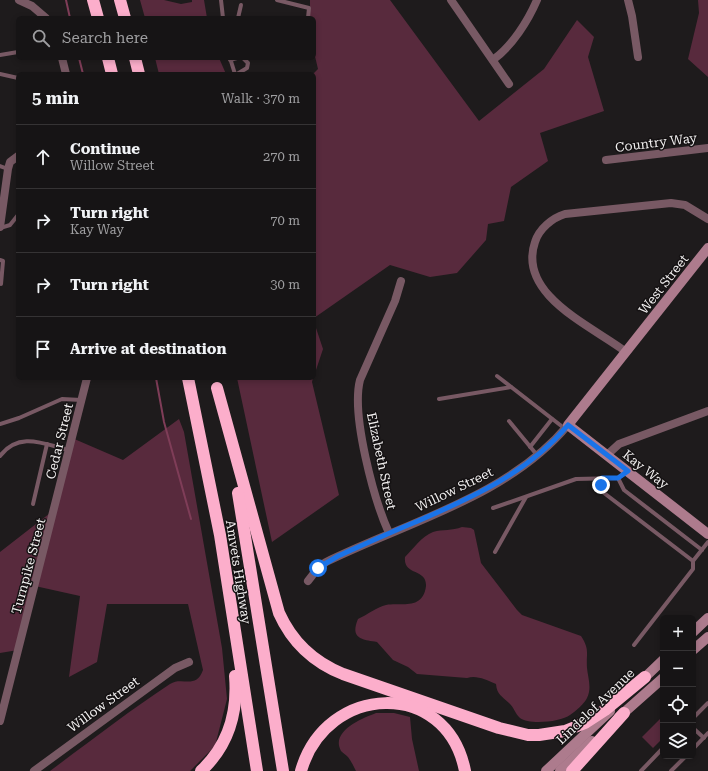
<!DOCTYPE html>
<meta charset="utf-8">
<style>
body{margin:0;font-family:"Roboto Serif",serif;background:#232122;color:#f1f3f6}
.controls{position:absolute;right:12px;bottom:12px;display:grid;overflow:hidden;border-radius:6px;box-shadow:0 2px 6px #0003}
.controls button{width:36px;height:36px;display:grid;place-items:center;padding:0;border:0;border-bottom:1px solid #353334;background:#161415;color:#f1f3f6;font:20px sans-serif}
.stop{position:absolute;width:12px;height:12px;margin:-9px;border:3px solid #1a73e8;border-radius:50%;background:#fff}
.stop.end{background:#1a73e8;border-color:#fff;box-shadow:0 1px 4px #0008}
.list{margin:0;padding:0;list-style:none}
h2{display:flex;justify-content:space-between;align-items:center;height:52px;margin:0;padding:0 16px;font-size:17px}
h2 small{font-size:13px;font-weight:400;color:#9e9ea0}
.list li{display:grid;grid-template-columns:26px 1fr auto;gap:12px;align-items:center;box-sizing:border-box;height:64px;padding:0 16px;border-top:1px solid #353334}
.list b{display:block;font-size:15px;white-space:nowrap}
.list p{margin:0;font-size:13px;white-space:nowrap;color:#9e9ea0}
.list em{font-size:13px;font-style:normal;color:#9e9ea0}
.icon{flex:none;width:22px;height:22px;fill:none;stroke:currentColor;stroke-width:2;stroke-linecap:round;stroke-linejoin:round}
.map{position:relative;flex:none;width:708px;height:771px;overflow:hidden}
.search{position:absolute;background:#161415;box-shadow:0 2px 6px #0003;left:16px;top:16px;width:300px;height:44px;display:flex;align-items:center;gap:10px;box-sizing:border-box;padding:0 14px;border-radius:6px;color:#9e9ea0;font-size:15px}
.panel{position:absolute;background:#161415;box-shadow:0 2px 6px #0003;left:16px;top:72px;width:300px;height:308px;border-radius:6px}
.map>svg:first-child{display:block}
</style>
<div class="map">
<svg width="708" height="771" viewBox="0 0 708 771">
<rect width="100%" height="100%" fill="#1e1b1c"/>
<!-- green -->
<g fill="#582a3d">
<polygon points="140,0 164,0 181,4 192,2 192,0 204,0 207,18 145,18"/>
<polygon points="310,0 390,0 479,121 544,69 577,20 594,37 588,57 604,111 540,133 548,161 511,187 504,221 488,224 486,240 457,273 430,277 390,265 314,318 313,74 318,69 314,52 314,18 310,18"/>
<polygon points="698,0 708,0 708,77 688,59 699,13"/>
<polygon points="155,58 219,58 226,74 159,74"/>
<polygon points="314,322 323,349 314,376"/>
<polygon points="237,378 313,378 312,382 339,495 272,542"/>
<path d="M179,419L184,432L222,648L227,699L215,746L190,771H50C89,742 129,711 170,684C182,676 196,690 203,670L188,604H107L97,662L69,677L80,596L35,586L18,650L0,653V552L54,510L72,438L123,460Z"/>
<path d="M462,527L471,528L474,530L481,563L517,610L522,615L581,636C590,650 586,652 587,668C588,678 592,688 587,698C585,703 575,712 570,715C561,722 529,725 520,718C515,714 514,707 509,703C502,696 497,695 496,684C486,680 477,675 467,678L417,674L408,667L393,660L377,642C361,640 350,638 358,619C367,615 377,607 386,605C400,602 423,611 426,586C427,568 403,576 405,557C413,549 422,536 433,532C443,529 452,531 462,527Z"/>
<path d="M376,713H394L410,717L412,739L419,771H356C354,767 351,761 348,757C346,755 343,753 341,751C330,731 363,718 376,713Z"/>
<polygon points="663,716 663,738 653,748 642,737"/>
</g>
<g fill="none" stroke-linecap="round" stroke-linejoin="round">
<!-- stream -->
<g stroke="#7f3d58" stroke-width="2">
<polyline points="66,0 70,18"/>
<polyline points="79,58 83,74"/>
<polyline points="156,378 164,422 191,519"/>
</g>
<!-- lane -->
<g stroke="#785964" stroke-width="4">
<polyline points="221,0 223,18"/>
<polyline points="277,0 309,8 308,18"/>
<polyline points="238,18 241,5"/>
<polyline points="18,28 18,29"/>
<polyline points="0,55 18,52"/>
<polyline points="230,58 235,74"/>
<polyline points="230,60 237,58"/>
<polyline points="0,74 18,78"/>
<polyline points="237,74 247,68 248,63 243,58"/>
<polyline points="0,166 8,169"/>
<polyline points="0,228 10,225 18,215"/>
<polyline points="0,260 3,261 1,284"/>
<polyline points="497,376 564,428"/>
<polyline points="439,399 511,387"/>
<polyline points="509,421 537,455"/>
<polyline points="0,424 19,418 62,399 81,400"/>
<polyline points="530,447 552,419"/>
<path d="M0,456C19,431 44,444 69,450"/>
<polyline points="602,478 602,488 604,493 693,561 693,569 634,645"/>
<polyline points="618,478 624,490 702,550"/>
<polyline points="33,504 47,444"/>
<polyline points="493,508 576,479 618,478 628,471"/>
<polyline points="495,552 526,497"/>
<polyline points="693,561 708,542"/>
<polyline points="693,718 708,703"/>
<polyline points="693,728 704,738"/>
<polyline points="693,749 708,733"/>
<polyline points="641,771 663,748"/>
<polyline points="671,771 686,756"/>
</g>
<!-- street -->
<g stroke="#785964" stroke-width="8">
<polyline points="19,0 32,6 46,18"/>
<polyline points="451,0 509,84"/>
<polyline points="628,0 632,16 638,57"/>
<polyline points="62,58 66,74"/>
<path d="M494,59C512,46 528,21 537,0"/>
<polyline points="606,160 708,148"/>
<polyline points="0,227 8,169 10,162 18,156"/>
<path d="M626,352C592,326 517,295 535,242C539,229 552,218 565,214L671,203L685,205L708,219"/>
<polyline points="607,455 619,444 708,411"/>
<path d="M389,533C374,500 351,415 360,380L395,301L401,281"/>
<path d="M308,581L318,568L326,562C407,522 508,497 568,425"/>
<polyline points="0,721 87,378"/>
<polyline points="34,771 175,668 189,662"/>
</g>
<!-- secondary -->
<g stroke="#ad7b8d" stroke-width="10">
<polyline points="708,248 568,425 708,534"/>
<polyline points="693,632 708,618"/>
<polyline points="693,650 708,637"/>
<polyline points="640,682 663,660"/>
<polyline points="619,717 663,678"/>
<polyline points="546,771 610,711"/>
<polyline points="560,771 592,741"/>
</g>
<!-- highway -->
<g stroke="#fcaecb" stroke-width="12">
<polyline points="93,0 98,18"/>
<polyline points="120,0 125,18"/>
<polyline points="108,58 112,74"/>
<polyline points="135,58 139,74"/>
<polyline points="188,378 220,535 257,771"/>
<path d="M217,388L279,613C292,642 313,662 343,674L499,728L528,735H539L565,731L585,723L605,710L645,677"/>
<polyline points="238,493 283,771"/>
<path d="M201,771C229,745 238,713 235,676"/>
<path d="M301,771C326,683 447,678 465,771"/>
<polyline points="572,771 624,713"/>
</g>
</g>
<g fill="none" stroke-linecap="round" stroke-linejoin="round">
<!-- route -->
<path stroke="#1a73e8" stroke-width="5" d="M318,568L338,556C365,544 391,532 418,521C473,497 529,472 568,425L628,471L618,478H602L601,485"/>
</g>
<g text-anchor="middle" stroke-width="3" stroke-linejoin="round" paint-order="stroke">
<!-- street labels -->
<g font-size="13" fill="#f2f0f0" stroke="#151213">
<text transform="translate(656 142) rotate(-7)" y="5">Country Way</text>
<text transform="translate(663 284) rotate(-52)" y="5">West Street</text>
<text transform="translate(59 441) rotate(-76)" y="5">Cedar Street</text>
<text transform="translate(382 461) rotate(78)" y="5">Elizabeth Street</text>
<text transform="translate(646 469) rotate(38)" y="5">Kay Way</text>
<text transform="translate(454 489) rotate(-26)" y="5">Willow Street</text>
<text transform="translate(28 566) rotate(-75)" y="5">Turnpike Street</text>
<text transform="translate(239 572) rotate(81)" y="5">Amvets Highway</text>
<text transform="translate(103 704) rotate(-36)" y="5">Willow Street</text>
<text transform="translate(595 706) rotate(-44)" y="5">Lindelof Avenue</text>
</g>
</g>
</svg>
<div class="controls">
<button>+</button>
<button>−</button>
<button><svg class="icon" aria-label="locate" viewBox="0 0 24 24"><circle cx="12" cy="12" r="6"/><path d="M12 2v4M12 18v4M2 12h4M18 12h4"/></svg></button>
<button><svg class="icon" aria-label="layers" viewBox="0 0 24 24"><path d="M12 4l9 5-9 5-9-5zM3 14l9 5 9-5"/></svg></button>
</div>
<div class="stop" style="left:318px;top:568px"></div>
<div class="stop end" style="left:601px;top:485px"></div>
<div class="search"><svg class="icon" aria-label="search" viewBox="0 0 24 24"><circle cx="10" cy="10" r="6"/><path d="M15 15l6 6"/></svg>Search here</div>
<section class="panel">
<h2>5 min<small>Walk · 370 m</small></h2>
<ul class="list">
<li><svg class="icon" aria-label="ahead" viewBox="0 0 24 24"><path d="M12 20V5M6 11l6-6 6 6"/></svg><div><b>Continue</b><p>Willow Street</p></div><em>270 m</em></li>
<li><svg class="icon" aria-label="right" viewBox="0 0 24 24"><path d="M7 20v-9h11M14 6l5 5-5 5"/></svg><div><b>Turn right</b><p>Kay Way</p></div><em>70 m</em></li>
<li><svg class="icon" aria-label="right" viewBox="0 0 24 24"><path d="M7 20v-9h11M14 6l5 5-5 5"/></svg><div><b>Turn right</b></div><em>30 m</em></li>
<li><svg class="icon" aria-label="arrive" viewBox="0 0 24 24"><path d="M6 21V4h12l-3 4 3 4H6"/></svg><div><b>Arrive at destination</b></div></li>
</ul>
</section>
</div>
